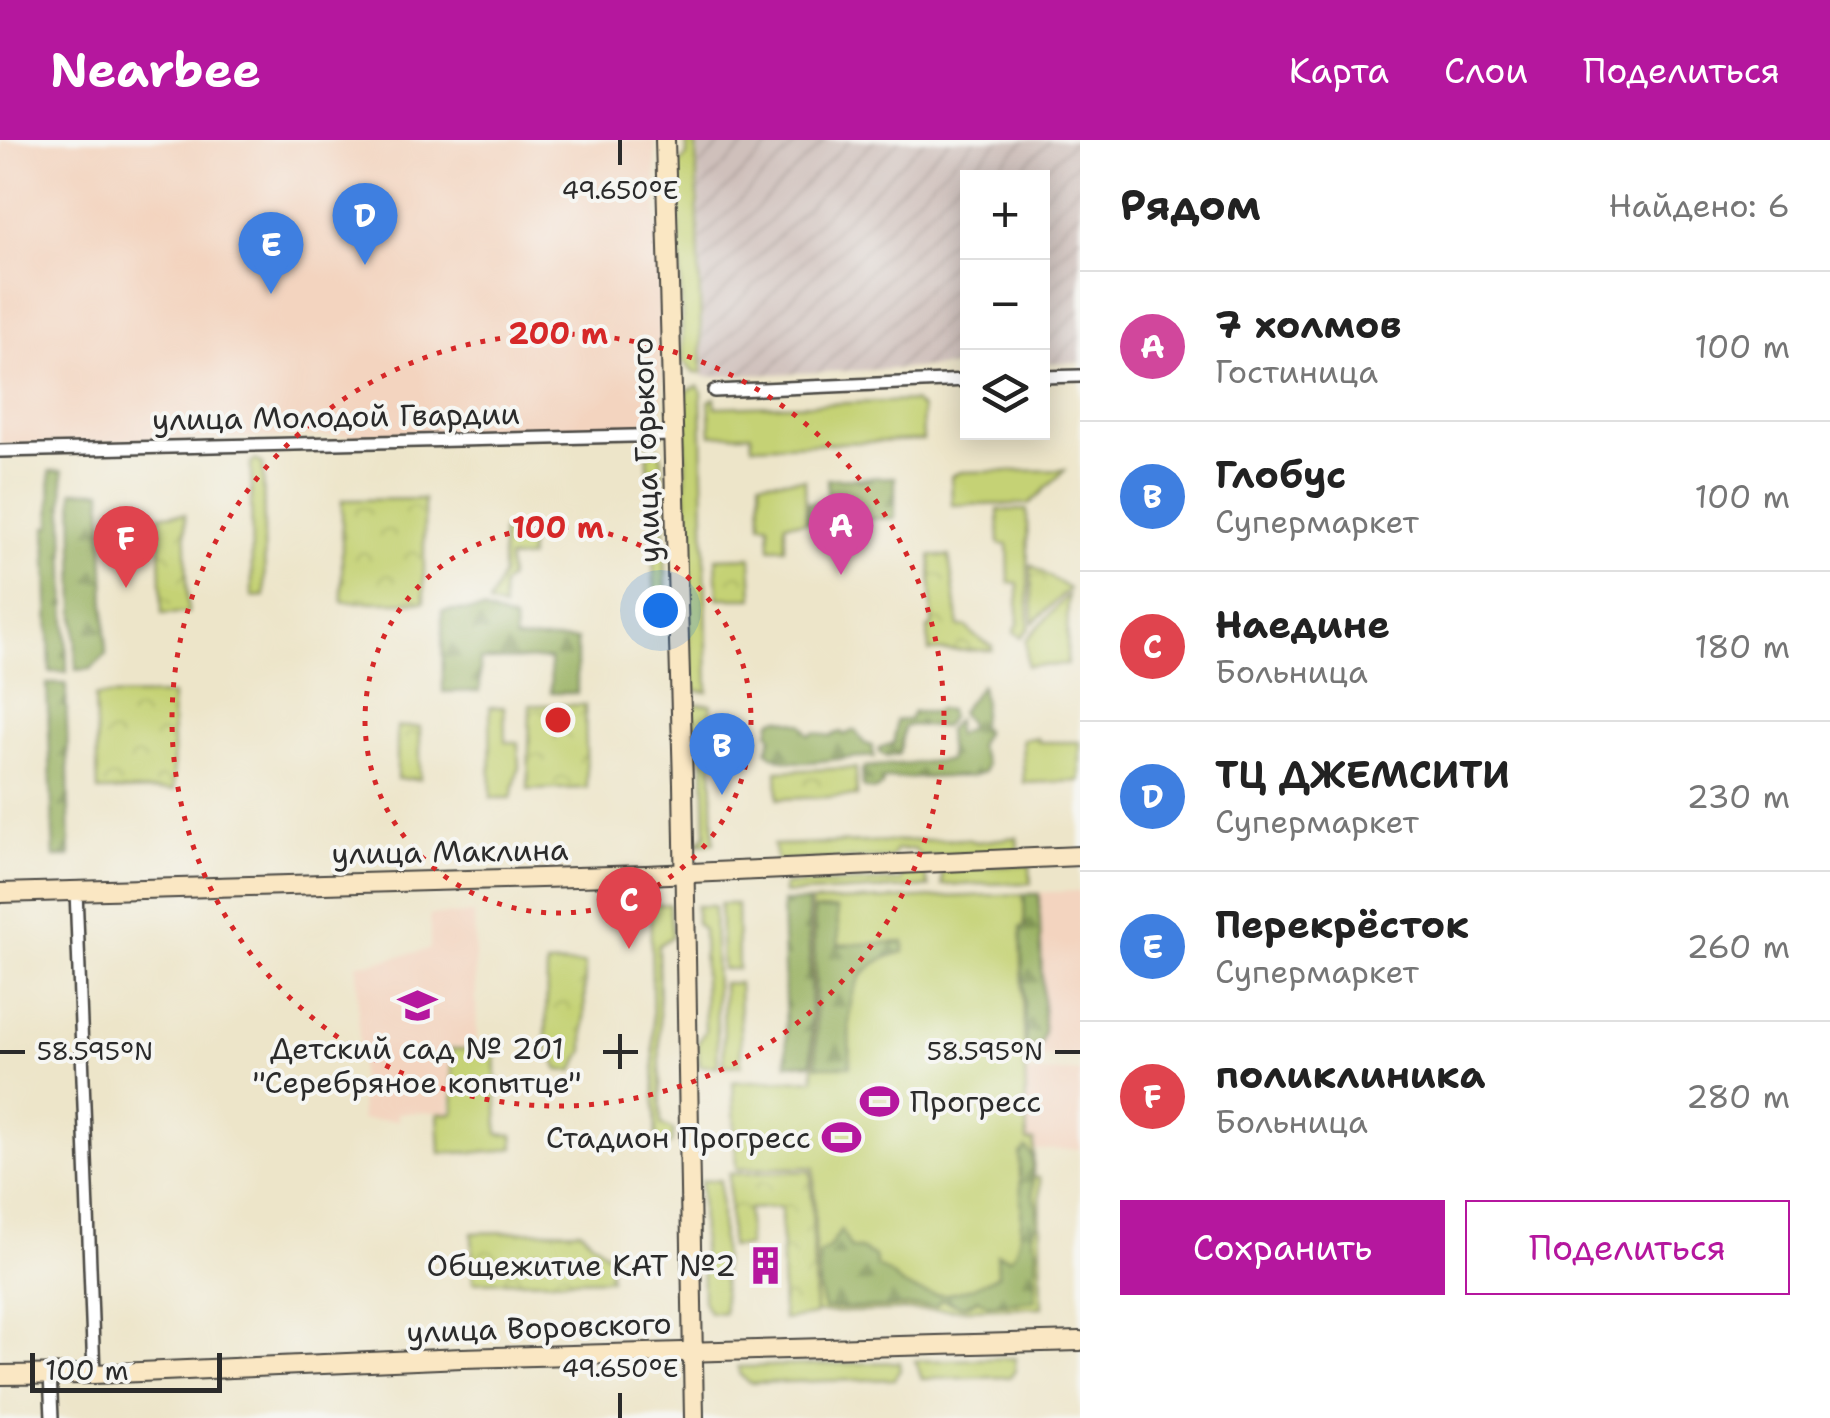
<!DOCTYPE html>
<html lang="ru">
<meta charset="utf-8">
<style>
body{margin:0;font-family:"Shantell Sans",sans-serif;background:#f2f2f2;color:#222}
.controls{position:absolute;right:30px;top:30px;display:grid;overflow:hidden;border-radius:0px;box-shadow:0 5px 25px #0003}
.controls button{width:90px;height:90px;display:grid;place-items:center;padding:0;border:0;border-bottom:2px solid #e0e0e0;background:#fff;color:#222;font:50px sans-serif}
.scale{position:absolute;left:30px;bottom:25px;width:192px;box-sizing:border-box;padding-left:10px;border:5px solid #2b2b2b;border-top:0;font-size:28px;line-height:35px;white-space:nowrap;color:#2b2b2b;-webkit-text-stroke:8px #f6f6f2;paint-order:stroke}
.you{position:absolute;left:660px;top:470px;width:35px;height:35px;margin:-25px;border:8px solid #fff;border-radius:50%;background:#1a73e8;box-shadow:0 0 0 15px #1a73e833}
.badge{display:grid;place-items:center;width:65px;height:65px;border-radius:50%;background:#b5179e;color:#fff;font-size:32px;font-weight:700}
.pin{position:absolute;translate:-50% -82px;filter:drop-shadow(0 2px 5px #0008)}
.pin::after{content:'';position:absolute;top:52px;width:35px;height:30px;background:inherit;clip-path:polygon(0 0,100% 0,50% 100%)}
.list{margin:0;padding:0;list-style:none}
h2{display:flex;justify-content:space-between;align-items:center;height:130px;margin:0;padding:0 40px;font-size:42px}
h2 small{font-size:32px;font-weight:400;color:#767676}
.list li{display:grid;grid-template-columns:65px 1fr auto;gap:30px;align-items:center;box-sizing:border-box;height:150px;padding:0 40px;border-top:2px solid #e0e0e0}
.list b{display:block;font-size:38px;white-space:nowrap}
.list p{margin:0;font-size:32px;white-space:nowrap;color:#767676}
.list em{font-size:32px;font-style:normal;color:#767676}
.actions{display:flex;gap:20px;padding:30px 40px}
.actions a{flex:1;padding:22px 0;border:2px solid #b5179e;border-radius:0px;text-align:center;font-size:35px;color:#b5179e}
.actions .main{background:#b5179e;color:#fff}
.icon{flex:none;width:55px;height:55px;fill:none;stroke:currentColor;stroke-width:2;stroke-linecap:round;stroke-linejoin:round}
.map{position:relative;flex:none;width:1080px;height:1278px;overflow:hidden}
header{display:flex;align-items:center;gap:60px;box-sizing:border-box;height:140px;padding:0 50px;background:#b5179e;color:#fff}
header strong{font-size:48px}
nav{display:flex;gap:55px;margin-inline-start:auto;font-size:35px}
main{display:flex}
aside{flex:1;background:#fff}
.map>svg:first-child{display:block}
</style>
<header>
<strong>Nearbee</strong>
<nav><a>Карта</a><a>Слои</a><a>Поделиться</a></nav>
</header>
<main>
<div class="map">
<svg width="1080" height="1278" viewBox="0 0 1080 1278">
<defs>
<pattern id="industrial-furrows" width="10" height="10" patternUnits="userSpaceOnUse" patternTransform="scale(2.5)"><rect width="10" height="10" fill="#cfc0bb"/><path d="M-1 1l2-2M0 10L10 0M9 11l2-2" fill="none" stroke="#b2a5a1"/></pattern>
<pattern id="forest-firs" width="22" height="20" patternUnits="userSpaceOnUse" patternTransform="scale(2.5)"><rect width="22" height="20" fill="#9cb466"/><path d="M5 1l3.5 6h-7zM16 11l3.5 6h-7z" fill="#7f9354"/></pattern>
<pattern id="park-crowns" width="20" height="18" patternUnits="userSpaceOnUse" patternTransform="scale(2.5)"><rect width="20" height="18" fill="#c5d274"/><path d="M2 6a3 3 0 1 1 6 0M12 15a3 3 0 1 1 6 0" fill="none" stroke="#a9b465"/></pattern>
</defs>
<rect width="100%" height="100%" fill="#f6f6f2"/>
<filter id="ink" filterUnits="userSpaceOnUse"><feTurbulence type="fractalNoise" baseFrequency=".01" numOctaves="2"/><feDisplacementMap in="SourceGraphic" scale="20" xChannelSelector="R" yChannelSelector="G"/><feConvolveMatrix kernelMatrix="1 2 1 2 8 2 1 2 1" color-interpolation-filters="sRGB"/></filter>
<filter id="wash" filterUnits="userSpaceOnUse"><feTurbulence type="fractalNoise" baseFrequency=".0048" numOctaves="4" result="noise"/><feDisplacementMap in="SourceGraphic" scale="40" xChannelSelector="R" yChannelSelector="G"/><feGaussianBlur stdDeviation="2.25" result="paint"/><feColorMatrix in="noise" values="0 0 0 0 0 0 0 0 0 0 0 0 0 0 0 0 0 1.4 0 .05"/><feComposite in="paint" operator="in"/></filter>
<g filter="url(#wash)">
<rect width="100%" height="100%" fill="#ede5c9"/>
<!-- built -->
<g fill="#f3d4bf">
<polygon points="0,0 655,0 662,263 659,276 649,283 620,288 0,305"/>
<polygon points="1080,751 1080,916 1025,917 1024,753"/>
<polygon points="474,774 477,906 449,907 451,972 398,973 398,980 361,980 357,823 371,823 430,809 430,775"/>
<polygon points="1080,932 1080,1009 1034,1010 1034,1002 1027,1001 1025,933"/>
</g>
<!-- industrial -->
<polygon fill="url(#industrial-furrows)" points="698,0 1080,0 1080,222 1043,223 1042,38 968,38 967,226 704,237"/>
<!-- grass -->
<g fill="#c5d274" stroke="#787e50" stroke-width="2.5">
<polygon points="687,0 696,0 702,233 694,233 683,221 677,27 687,16"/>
<polygon points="698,246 701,251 708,552 690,550 684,262 688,250"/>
<polygon points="715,258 716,267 914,261 922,269 923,300 752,306 751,294 711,295 709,261"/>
<polygon points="647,305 658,308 662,319 667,482 658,483 655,458"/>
<polygon points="256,320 263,324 265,456 252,457 251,328 251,323"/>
<polygon points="1065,330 1029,364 952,365 951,336 960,332"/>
<polygon points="805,339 806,382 785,383 785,408 770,408 769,384 761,384 760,341"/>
<polygon points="998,370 1027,370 1029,488 1021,497 1014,492 1018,484 1018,444 1009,443 1008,405 999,404"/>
<polygon points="529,390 529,418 508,419 509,439 502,446 503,469 489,464 502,435 502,391"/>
<polygon points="1068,455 1067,525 1027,526 1026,500"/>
<polygon points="696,564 711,564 714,703 696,704 706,695 703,592 693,584 692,569"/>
<polygon points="490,567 504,567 505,602 518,602 519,627 511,658 491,658"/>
<polygon points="1037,598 1038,602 1080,602 1080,641 1024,643 1022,599"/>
<polygon points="1017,697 1018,711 921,717 914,709 896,710 891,718 777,721 773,705 966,699 977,702"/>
<polygon points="1030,725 1031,743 942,745 942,729"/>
<polygon points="906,728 923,728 929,747 784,754 784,745 901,741"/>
<polygon points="1024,754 1025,786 1021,787 1027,1001 1034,1001 1033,1037 1040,1038 1042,1167 816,1173 814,1027 736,1029 733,942 814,939 811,762"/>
<polygon points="669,764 672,796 658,806 661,984 674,991 671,1004 656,1006 650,765"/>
<polygon points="720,764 737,764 738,829 722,829"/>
<polygon points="696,766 714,766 718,926 699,926 698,903 705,891 703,790 696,783"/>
<polygon points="739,843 741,925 724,926 723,843"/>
<polygon points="451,909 495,909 498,994 513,995 514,1008 493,1012 440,1013 438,974 454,973"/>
<polygon points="720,1040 724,1173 709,1172 703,1161 701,1041"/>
<polygon points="1016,1218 1015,1231 1010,1237 922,1239 915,1221"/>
<polygon points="899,1222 900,1230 894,1239 749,1243 740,1235 738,1227"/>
</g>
<!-- forest -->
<g fill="url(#forest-firs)" stroke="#647048" stroke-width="2.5">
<polygon points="50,331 63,331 67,532 50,532 46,387 51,386"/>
<polygon points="895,337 895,378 808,382 808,363 828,361 827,339"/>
<polygon points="73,351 102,351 106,515 91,529 76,530"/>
<polygon points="483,470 514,481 515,500 577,500 577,553 551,553 550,519 480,520 480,551 443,552 442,471"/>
<polygon points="47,544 66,544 70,717 54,717"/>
<path d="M981,545L984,564L980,586L985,591L978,606L986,624L984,632L972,636L885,639L881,640L883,644C877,652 871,651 863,647L862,630L865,627L949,620L947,590L956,580V595L968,589L969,584L960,572Z"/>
<polygon points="938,569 948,570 950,577 944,587 910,585 904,587 899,614 887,617 879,612 879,608 894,603 896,580 909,580 913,572 934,572"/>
<path d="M779,578L802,584L809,595L814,592L829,596L841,592L844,595L855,590L864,603L872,606L874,617C842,614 791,634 767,611L772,596L769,593L771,581Z"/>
<polygon points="1024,754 1039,754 1044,892 1041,905 1026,908 1021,787 1025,786"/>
<polygon points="782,762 808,762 812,923 787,924"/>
<path d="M837,769L839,805L904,802V812C839,827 850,874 850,926H817L814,770Z"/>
<path d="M1026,1008L1032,1015L1033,1054L1037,1065V1084L1032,1094L1037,1110L1035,1160L988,1165L978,1158C964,1170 957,1165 941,1159L936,1166L824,1169L819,1149V1114L829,1108L841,1090L851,1109H860L875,1117L877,1127C889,1130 894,1139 904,1145C936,1164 969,1151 998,1135L997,1114L1010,1118C1029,1101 1018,1040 1020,1014Z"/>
</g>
<!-- park -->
<g fill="url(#park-crowns)" stroke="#787e50" stroke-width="2.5">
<polygon points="424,359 424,462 342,462 342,360"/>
<polygon points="185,374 188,473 162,474 159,375"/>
<polygon points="931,416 949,416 959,487 967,487 972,494 992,506 992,510 929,511 928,488 932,487"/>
<polygon points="751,417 753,458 718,458 716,418"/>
<polygon points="1031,425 1069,449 1033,483"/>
<polygon points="172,555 174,650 98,651 95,556"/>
<polygon points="530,565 585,565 587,648 528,650"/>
<rect x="397" y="587" width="23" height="52"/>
<polygon points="856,628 857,656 778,659 777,631"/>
<polygon points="585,824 584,911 573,931 559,930 546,902 547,825"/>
<polygon points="811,1031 815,1175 783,1180 781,1067 748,1069 748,1106 730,1107 729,1034"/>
<polygon points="580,1090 609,1116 610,1139 473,1142 472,1093"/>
</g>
</g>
<g filter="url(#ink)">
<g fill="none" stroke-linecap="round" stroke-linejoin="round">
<defs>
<g id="street">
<polyline points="1042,237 1080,236"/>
<polyline points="714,251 968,240"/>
<polyline points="0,311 673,295"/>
<polyline points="76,750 94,1234"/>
<polyline points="50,1234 52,1278"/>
</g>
<g id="secondary">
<polyline points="665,0 683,644 694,1278"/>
<polyline points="0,753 646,735 1080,716"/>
<polyline points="0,1235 94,1234 462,1218 1080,1201"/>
</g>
</defs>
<!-- street casing -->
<use href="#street" stroke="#484743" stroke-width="16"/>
<!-- secondary casing -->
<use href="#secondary" stroke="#484743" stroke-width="22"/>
<!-- street -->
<use href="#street" stroke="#fff" stroke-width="11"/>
<!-- secondary -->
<use href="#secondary" stroke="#fae7c3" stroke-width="18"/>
</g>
</g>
<!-- ticks -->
<path fill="none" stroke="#2b2b2b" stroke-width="4" d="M620,0V25M620,894V929M0,912H25M603,912H638M1055,912H1080M620,1253V1278"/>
<!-- distance rings -->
<g fill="none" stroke="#d62828" stroke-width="5" stroke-dasharray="5 10">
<circle cx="558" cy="580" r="193"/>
<circle cx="558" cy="580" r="386"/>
</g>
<!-- icons -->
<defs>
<symbol id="school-bare" viewBox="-9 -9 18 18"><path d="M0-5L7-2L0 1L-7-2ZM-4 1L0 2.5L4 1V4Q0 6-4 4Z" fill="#b5179e" stroke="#f6f6f2" stroke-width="2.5" paint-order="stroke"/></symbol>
<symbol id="stadium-bare" viewBox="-9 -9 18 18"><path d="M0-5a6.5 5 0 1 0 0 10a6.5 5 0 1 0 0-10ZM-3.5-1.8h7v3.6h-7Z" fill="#b5179e" stroke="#f6f6f2" stroke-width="2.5" paint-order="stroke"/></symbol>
<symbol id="building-bare" viewBox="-9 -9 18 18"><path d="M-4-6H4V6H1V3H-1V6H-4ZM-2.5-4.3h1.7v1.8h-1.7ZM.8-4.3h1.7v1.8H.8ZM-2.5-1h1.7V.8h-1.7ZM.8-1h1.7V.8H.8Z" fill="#b5179e" stroke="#f6f6f2" stroke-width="2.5" paint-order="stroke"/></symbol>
</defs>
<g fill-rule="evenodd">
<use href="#school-bare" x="390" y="838" width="55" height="55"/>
<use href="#stadium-bare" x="852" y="934" width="55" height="55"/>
<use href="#stadium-bare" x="814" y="970" width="55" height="55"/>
<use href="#building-bare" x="738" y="1098" width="55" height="55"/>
</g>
<g text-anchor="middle" stroke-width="8" stroke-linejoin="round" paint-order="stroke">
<!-- street labels -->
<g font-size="30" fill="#2b2b2b" stroke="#f6f6f2">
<text transform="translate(336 277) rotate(-1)" y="10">улица Молодой Гвардии</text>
<text transform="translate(646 310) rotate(-92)" y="10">улица Горького</text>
<text transform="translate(450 712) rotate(-1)" y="10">улица Маклина</text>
<text transform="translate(539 1188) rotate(-2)" y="10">улица Воровского</text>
</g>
<!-- poi labels -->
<g font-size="30" fill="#2b2b2b" stroke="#f6f6f2" text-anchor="end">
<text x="417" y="919" text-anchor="middle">Детский сад № 201<tspan x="417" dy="34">"Серебряное копытце"</tspan></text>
<text x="910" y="972" text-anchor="start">Прогресс</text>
<text x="811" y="1008">Стадион Прогресс</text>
<text x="736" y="1136">Общежитие КАТ №2</text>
</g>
</g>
<g font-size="25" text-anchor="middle" fill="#2b2b2b" stroke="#f6f6f2" stroke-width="8" stroke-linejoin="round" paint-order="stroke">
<text x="620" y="59">49.650°E</text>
<text x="95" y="920">58.595°N</text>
<text x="985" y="920">58.595°N</text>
<text x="620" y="1237">49.650°E</text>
</g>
<circle cx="558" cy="580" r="15" fill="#d62828" stroke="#f6f6f2" stroke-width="5"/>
<g font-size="30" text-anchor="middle" font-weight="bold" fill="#d62828" stroke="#f6f6f2" stroke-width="8" stroke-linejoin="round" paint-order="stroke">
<text x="558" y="204">200 m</text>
<text x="558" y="398">100 m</text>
</g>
</svg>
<div class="controls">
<button>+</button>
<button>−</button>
<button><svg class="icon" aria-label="layers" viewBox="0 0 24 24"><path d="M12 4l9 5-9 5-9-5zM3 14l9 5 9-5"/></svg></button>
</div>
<div class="scale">100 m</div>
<div class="you"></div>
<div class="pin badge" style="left:841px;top:435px;background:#d1479c">A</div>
<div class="pin badge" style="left:722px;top:655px;background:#3f7fe0">B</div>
<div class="pin badge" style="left:629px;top:809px;background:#e0444e">C</div>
<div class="pin badge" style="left:365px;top:125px;background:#3f7fe0">D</div>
<div class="pin badge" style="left:271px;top:154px;background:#3f7fe0">E</div>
<div class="pin badge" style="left:126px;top:448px;background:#e0444e">F</div>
</div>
<aside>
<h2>Рядом<small>Найдено: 6</small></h2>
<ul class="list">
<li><span class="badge" style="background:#d1479c">A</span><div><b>7 холмов</b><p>Гостиница</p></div><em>100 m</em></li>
<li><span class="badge" style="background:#3f7fe0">B</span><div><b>Глобус</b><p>Супермаркет</p></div><em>100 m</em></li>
<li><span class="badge" style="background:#e0444e">C</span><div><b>Наедине</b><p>Больница</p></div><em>180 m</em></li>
<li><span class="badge" style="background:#3f7fe0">D</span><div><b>ТЦ ДЖЕМСИТИ</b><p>Супермаркет</p></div><em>230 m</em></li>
<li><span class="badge" style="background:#3f7fe0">E</span><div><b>Перекрёсток</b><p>Супермаркет</p></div><em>260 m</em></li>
<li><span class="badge" style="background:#e0444e">F</span><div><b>поликлиника</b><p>Больница</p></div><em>280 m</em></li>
</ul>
<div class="actions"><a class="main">Сохранить</a><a>Поделиться</a></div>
</aside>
</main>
